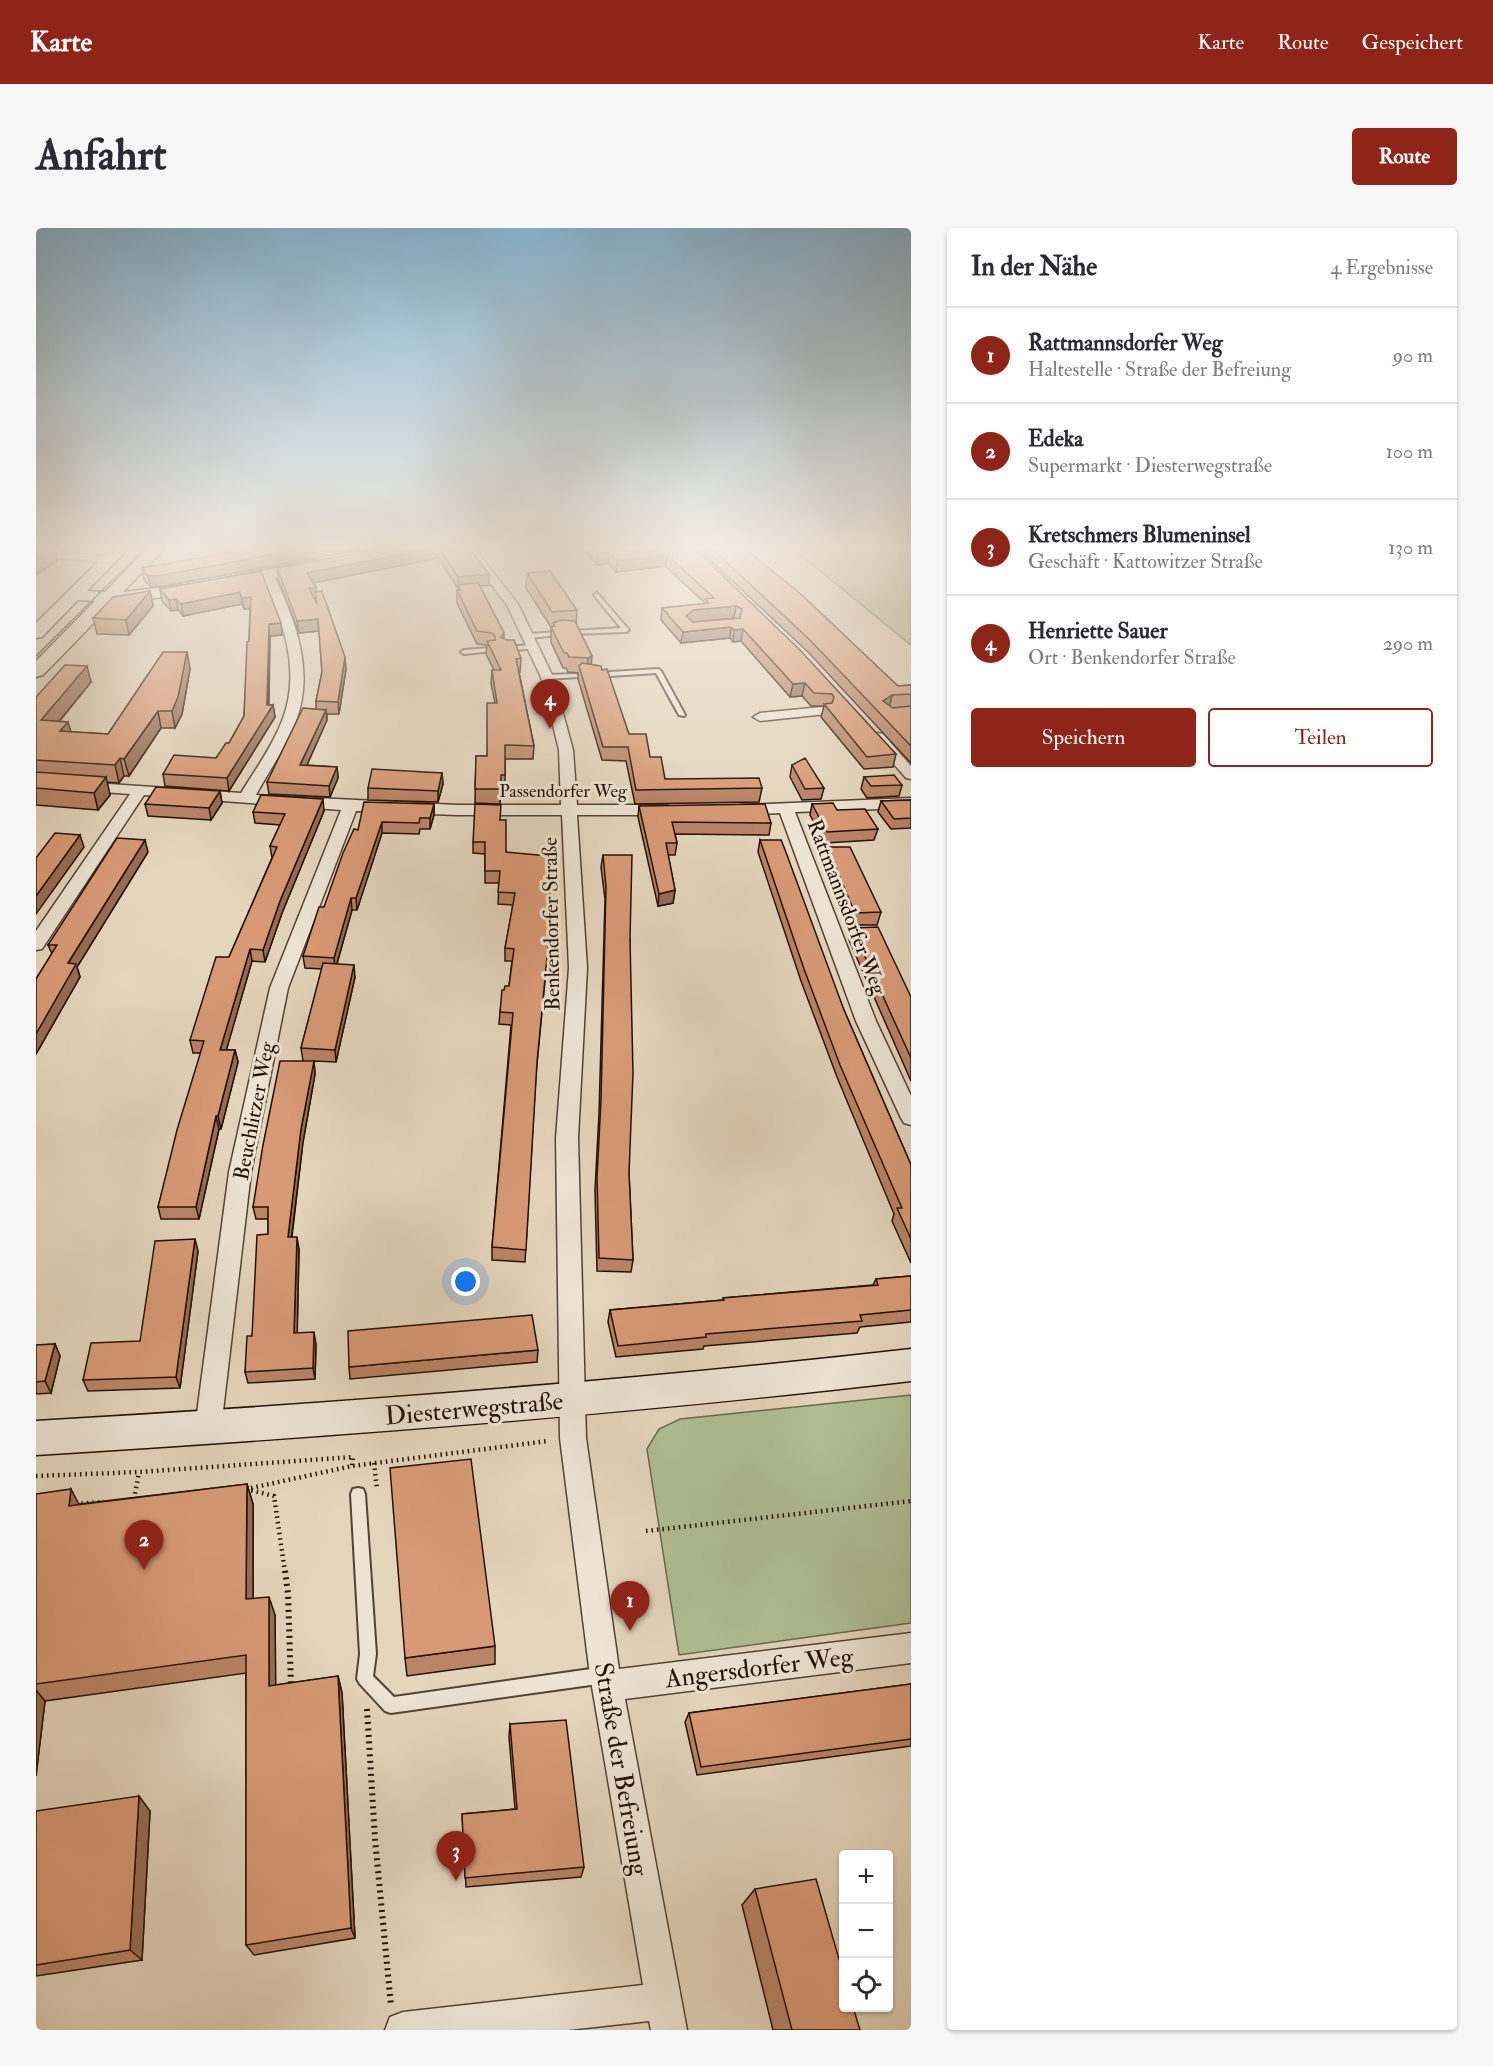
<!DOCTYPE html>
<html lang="de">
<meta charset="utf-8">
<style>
body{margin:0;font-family:"IM FELL Double Pica",serif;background:#f7f7f7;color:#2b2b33}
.controls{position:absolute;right:18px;bottom:18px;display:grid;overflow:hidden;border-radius:6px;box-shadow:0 2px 4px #0004}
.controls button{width:54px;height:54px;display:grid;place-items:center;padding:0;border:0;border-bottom:2px solid #e1e1e2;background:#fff;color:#2b2b33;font:30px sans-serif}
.you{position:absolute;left:430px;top:1054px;width:21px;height:21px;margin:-15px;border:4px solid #fff;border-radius:50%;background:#1a73e8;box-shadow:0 0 0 9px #1a73e833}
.badge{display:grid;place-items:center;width:39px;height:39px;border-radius:50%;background:#8f2418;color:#fff;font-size:20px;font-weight:700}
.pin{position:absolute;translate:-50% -50px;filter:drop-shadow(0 2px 3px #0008)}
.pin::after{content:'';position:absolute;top:32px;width:21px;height:18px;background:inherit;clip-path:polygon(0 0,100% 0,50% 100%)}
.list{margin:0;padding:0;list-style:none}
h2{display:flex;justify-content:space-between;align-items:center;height:78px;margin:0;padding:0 24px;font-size:26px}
h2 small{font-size:20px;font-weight:400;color:#7c7c81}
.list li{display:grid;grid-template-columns:39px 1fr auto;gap:18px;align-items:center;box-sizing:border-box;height:96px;padding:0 24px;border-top:2px solid #e1e1e2}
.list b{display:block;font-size:22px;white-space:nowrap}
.list p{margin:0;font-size:20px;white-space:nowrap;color:#7c7c81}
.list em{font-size:20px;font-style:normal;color:#7c7c81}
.actions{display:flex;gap:12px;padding:18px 24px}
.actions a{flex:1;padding:14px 0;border:2px solid #8f2418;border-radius:6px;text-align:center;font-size:21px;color:#8f2418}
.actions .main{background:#8f2418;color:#fff}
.icon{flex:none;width:33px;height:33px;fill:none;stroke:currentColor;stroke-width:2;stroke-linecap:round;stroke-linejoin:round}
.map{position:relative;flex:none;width:875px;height:1802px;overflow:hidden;border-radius:6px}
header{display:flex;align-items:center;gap:36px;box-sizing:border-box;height:84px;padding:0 30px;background:#8f2418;color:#fff}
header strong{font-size:28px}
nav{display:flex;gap:33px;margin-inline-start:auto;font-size:21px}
.intro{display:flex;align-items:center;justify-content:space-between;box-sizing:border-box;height:144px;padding:0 36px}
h1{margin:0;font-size:42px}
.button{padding:15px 27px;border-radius:6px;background:#8f2418;color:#fff;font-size:21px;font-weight:700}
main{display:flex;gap:36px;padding:0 36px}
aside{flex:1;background:#fff;border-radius:6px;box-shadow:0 2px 4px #0004}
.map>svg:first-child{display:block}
</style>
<header>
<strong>Karte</strong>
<nav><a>Karte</a><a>Route</a><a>Gespeichert</a></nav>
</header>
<div class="intro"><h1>Anfahrt</h1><a class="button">Route</a></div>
<main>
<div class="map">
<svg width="875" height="1802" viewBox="0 0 875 1802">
<rect width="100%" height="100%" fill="#e4d5bd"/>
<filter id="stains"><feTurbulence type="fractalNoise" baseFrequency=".00333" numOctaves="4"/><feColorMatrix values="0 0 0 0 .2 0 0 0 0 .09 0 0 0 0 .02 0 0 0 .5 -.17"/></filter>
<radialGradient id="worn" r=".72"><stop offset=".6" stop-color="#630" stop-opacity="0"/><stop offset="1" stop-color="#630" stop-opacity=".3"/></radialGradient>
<!-- green -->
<g fill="#afbe95" stroke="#6a684e" stroke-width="1.5">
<polygon points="755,319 875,319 875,417"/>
<polygon points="875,1167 875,1395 643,1427 611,1221 623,1201 644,1191"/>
</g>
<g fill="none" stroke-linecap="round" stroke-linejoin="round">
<defs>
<g id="lane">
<polygon points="23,319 29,319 19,328 15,328 15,326"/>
<polygon points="561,365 593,402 590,404 534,406 534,404 536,403 585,400 558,367"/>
<polygon points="521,404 523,405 523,407 493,410 490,408 493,406"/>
<polygon points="498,417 500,418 500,420 470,423 467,421 470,419"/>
<polygon points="455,420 457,421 457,423 428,426 425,424 428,422"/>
<polygon points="622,441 625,443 649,487 648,488 643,487 620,445 559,449 556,447 559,445"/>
<polygon points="540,446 543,448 542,449 511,451 508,449 511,447"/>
<polygon points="322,1260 327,1261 329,1266 340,1426 337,1448 358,1469 569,1439 574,1442 577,1447 574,1452 569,1455 355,1485 349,1483 324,1456 321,1451 324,1426 315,1266 317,1261"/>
</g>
<g id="street">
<path d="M426,319H437L482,376L517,449L537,522L541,577H631L639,582L631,587H541L551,740L542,910L550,1210L583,1441L875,1405V1435L589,1471L651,1802H615L613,1793L532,1802H349L354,1789L367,1784L607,1757L554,1447L524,1210L520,910L533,740L526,587H421L320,583L252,760L215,944L185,1200L181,1208L172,1212L163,1208L159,1200L193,944L234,760L305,582L108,567L6,721L0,722V703L94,566L0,559V551L205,565C219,542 236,519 246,493C266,442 247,392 225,346L227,344H235L237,346C259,392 279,442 260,493C250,519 233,543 220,567L421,577H525L523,522L505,449L471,377Z"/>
<polygon points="0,323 74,328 79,331 74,334 0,329"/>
<polygon points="786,479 791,480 793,483 791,486 724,493 717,489 724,485"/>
<polygon points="842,505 847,506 875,538 875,551 870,550 837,512 835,509"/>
<polygon points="875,570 875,580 759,584 840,793 875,868 875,897 868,895 865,890 820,793 744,585 705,587 697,582 705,577"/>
</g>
<g id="secondary">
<polygon points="77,319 94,319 51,363 69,364 113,319 130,319 87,364 159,356 280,332 288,337 280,342 159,366 78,374 7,447 0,449 0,433 59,373 42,372 6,409 0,410 0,395"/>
<path d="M875,1121V1153C584,1187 292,1209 0,1227V1193C292,1176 584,1154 875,1121Z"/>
</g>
</defs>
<!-- lane casing -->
<use href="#lane" stroke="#544234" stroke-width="4"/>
<!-- street casing -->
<use href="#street" stroke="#544234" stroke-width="3"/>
<!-- secondary casing -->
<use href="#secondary" stroke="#241107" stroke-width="3"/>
<!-- path-far2 -->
<polyline stroke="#241107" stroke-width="2" stroke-dasharray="1 1.5" stroke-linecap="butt" points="867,319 875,325"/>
<!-- path-far1 -->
<g stroke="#241107" stroke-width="4.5" stroke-dasharray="1.5 4" stroke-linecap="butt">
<polyline points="338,1235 341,1261"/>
<polyline points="0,1248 103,1244 317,1229 316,1238"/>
<polyline points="215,1260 316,1238 512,1213"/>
<polyline points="210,1261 238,1268 249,1344"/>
<polyline points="98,1271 103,1244"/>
<polyline points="40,1276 68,1274"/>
<polyline points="610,1303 875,1273"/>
</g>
<!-- path -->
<g stroke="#241107" stroke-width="6" stroke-dasharray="2 4.5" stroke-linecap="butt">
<polyline points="249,1343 252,1366 255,1458"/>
<polyline points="331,1481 339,1611 355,1778"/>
</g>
<!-- lane -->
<use href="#lane" fill="#ede4d4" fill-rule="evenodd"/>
<!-- street -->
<use href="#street" fill="#ede4d4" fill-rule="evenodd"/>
<!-- secondary -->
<use href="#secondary" fill="#ede4d4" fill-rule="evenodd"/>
<!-- tram -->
<polyline stroke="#241107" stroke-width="1.5" points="0,428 110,319"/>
</g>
<!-- wall -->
<g fill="#ba8465" stroke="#241107" stroke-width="1.5">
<polygon points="27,319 41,319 35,323 28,323"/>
<polygon points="188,319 338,319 129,358 115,359 108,352 106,340 189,326"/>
<polygon points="354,319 432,319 453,357 444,358 468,405 468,411 485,430 484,444 483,444 498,518 497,531 469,531 469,561 465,561 464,576 439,575 440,528 451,528 459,475 455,455 456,442 458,442 450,426 451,417 441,416 421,375 421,362 422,362 422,361 402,330 277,355 280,359 280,364 310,441 303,486 291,486 291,492 271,537 301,539 302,550 294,569 233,566 231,554 280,481 280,473 286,444 283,403 263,405 242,351 241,340"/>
<polygon points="439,319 444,319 444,324"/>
<polygon points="544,319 657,319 860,526 857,539 828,541 785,489 788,478 775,478 766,468 754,469 705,413 697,414 694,410 645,415 625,392 626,380 668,376 669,375 629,338 580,344 572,335 561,337"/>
<polygon points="660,319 729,319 710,321 862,458 875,457 875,535 772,424"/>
<polygon points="225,343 246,407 234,408 233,477 237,477 239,489 193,563 129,558 127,546 180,530 193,515 208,488 213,413 214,380 208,381 206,376 147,388 142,382 135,383 126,373 124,361"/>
<polygon points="491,345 541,382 540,397 555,437 593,506 614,529 629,551 726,560 723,574 599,576 590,533 566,532 542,451 542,445 532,444 530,440 527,440 515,414 515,399 490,360"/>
<polygon points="114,363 117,378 93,407 61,406 57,390"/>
<polygon points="154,441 146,486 139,500 125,500 93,548 88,548 83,555 71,554 74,567 62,582 0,577 0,469 55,454 23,494 35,504 72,506"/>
<polygon points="756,537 788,560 785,571 766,572 754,549"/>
<polygon points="406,545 407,556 402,574 332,572 332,560"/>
<polygon points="828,549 866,557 863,568 831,570 825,561"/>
<polygon points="184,563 186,575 175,592 112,588 109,576"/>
<polygon points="875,572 875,600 855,601 842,584 845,573"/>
<polygon points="398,576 398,587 394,601 384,601 383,606 346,605 321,682 316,682 301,736 319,749 300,834 278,833 279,846 267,914 256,1009 263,1021 261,1105 280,1116 279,1151 212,1155 209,1144 216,1108 232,1006 232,991 220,991 217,979 267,833 265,820 286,741 269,740 267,728 288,679 322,602"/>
<polygon points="776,576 801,582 842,601 838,612 789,615 774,587"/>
<polygon points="603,578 735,595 733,607 639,606 641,615 639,627 632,627 639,662 637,675 622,678 602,589"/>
<polygon points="288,583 246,685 229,734 216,733 190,822 199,822 202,834 185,901 183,901 163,991 125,991 122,979 165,825 157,825 154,812 193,729 236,630 234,618 244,597 219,595 217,584"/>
<polygon points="464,592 470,624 511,731 500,847 489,1034 456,1032 456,1019 475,797 463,796 464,784 468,762 473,758 476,733 469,733 469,720 477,677 462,676 463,655 449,655 449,626 437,625 437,614"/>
<polygon points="724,612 808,782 875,937 875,1035 856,993 858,986 801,849 765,753 722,624"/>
<polygon points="791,619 845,684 841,697 816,697 788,631"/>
<polygon points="112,624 41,739 44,749 0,826 0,751 16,726 12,717"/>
<polygon points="567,627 594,711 593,945 597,1032 595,1044 561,1043 559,962 563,885 569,671 565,639"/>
<polygon points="816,700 875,769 875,853 813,712"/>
<polygon points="162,1023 144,1160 52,1163 47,1152 104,1113"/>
<polygon points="875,1048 875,1094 824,1099 821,1105 668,1118 667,1121 580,1129 572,1094 574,1082 687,1072 687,1070 837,1057 840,1051"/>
<polygon points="19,1116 24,1128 15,1165 0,1166 0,1117"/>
<polygon points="502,1122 501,1134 314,1151 313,1139"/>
<polygon points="211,1256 217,1276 217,1371 239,1387 239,1457 302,1448 306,1465 319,1710 218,1727 210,1717 210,1445 9,1473 0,1548 0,1266 43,1276"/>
<polygon points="459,1418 459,1436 371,1448 369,1430"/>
<polygon points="875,1456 875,1518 661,1547 649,1494 653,1485"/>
<polygon points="474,1496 548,1639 545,1649 430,1659 426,1586 479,1581 473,1509"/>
<polygon points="0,1583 114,1583 106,1732 0,1748"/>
<polygon points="719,1661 824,1802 737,1802 706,1677"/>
</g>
<!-- shaded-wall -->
<g fill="#976c53" stroke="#241107" stroke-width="1.5">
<polygon points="9,319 20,319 18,320 21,333 0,347 0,325"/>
<polygon points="34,319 41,319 35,323"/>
<polygon points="278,319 338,319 129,358 115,359 112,348"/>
<polygon points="402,319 402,330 272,356 271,345"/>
<polygon points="473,319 493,319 473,323"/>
<polygon points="588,319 634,319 634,322 631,327 629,338 580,344 581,333 585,322"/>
<polygon points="698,319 729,319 697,323"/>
<polygon points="573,324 572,335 561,337 562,326"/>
<polygon points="453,346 453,357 424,360 422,357 422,361 422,349"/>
<polygon points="280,359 281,370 275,371 273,360"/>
<polygon points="114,363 117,378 93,407 90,392"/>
<polygon points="204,364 206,376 147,388 145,376"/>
<polygon points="215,369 216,380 208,381 206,370"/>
<polygon points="140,371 142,382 135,383 133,372"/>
<polygon points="700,378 698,390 657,394 650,388 658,382"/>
<polygon points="282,391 283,403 263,405 261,393"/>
<polygon points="245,395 246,407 234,408 232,485 237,477 239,489 193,563 191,550 231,477 233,396"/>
<polygon points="695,399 694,410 645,415 647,404"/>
<polygon points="707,401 705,413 697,414 698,402"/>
<polygon points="151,424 154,441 146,486 139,500 136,483"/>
<polygon points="556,428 555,443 551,446 552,430"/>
<polygon points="309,429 310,441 303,486 302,474"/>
<polygon points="51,438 55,454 10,509 5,492"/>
<polygon points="769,455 766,468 754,469 757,456"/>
<polygon points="856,467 853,480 847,473"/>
<polygon points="290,482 291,492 266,548 264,537"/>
<polygon points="122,483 125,500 93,548 88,531"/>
<polygon points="32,494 37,511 24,503"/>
<polygon points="84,530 88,548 83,555 79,537"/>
<polygon points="301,539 302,550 294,569 293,558"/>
<polygon points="406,545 407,556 402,574 402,563"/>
<polygon points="70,549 74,567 62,582 58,565"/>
<polygon points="184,563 186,575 175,592 173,580"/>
<polygon points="287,571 288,583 246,685 229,734 227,722 244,673"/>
<polygon points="398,576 398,587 394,601 394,590"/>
<polygon points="346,594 346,605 321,682 320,670"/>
<polygon points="44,607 48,619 0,686 0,668"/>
<polygon points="109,612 112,624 41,739 44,749 0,826 0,806 32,735"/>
<polygon points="639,662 637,675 622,678 623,666"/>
<polygon points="315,670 316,682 299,742 298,730"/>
<polygon points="214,721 216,733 187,834 184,822"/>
<polygon points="318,737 319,749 300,834 299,822"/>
<polygon points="199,822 202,834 185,901 182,888"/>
<polygon points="278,833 279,846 267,914 254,1021 252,1009 265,901"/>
<polygon points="180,888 183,901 163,991 160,979"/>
<polygon points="261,1009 263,1021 261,1117 258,1105"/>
<polygon points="159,1011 162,1023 144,1160 140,1149"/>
<polygon points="278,1104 280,1116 279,1151 277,1140"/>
<polygon points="19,1116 24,1128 15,1165 9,1153"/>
<polygon points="211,1256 217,1276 217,1390 210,1371"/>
<polygon points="35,1261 46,1282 33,1278"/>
<polygon points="233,1369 239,1387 240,1475 233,1458"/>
<polygon points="302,1448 306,1465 319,1710 315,1700"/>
<polygon points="0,1462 9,1473 0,1548"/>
<polygon points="103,1568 114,1583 106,1732 94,1722"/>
</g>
<!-- building -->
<g fill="#d89a76" stroke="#241107" stroke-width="1.5" fill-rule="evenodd">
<polygon points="0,319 9,319 0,325"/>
<polygon points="190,319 278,319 127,347 112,348 106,340 195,324"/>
<polygon points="354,319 432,319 453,346 422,349 402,319 271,345 280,359 273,360 281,376 279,364 286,363 309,429 302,474 280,473 286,444 282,391 261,393 241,340"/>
<path d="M556,319H588L585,322L592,326L640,320V319H657L764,422L860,526L831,529L788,476L796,475L798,469L796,466L778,465L769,455L757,456L707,401L698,402L695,399L647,404L626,380L673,375L669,371L678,370L631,327L581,333L573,324L562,326ZM700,378L706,381L704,390L657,394L650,388L658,382Z"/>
<polygon points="674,319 707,319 766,367 862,458 875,457 875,466 856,467 847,473 857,480 875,478 875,518 774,412"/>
<polygon points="225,343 245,395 233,396 231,477 237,477 191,550 127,546 138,527 180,530 190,515 193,515 208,488 211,414 213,413 215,369 206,370 204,364 145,376 140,371 133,372 124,361"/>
<polygon points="514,343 541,382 516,384 491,345"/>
<polygon points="442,355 468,405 465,409 470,412 478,412 485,430 480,431 498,518 469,517 469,547 465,547 465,561 439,561 440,528 451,528 451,475 461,475 456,442 465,442 451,413 459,412 459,408 456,405 441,403 421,362 425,362 422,357"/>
<polygon points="114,363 90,392 57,390 77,369"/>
<polygon points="526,392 539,393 556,428 552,430 533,429 531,425 528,425 515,399 519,398 517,395"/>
<polygon points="127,424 151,424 142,469 136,483 122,483 88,531 84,530 79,537 0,532 0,469 29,437 51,438 5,492 32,494 24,503 72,506"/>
<polygon points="546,435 565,438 566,442 571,441 593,506 610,506 614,529 625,529 629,551 723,550 726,560 600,562 592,519 567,519 543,438"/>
<polygon points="267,480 290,482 264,537 301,539 293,558 231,554"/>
<polygon points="769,530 788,560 769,561 756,537"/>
<polygon points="336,541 406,545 402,563 332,560"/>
<polygon points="0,544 70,549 58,565 0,560"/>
<polygon points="858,547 866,557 835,558 828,549"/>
<polygon points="120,559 184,563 173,580 109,576"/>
<polygon points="225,567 287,571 244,673 227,722 214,721 184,822 199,822 182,888 180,888 160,979 122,979 141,902 168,813 154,812 180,729 193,729 241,619 234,618 249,586 217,584"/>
<polygon points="875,572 875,590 858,591 845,573"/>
<polygon points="328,574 398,576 394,590 384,590 383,595 346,594 320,670 315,670 298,730 267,728 283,679 288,679 307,625 318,601 322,602"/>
<polygon points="797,575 801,582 829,581 842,601 791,604 776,576"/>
<polygon points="439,576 465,577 464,592 470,592 470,624 512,628 514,660 512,719 501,834 490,1022 456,1019 477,785 464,784 466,762 468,762 469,758 473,758 478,721 469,720 479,665 462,664 464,643 449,643 449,614 437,614"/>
<polygon points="729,576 735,595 636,594 641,615 630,615 639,662 623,666 603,578"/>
<polygon points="19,605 44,607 0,668 0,630"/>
<polygon points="81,610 109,612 32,735 40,736 0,806 0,751 21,717 12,717"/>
<polygon points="724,612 745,612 748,619 808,782 875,937 875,1011 861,980 866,980 804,837 768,741"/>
<polygon points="791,619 814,619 845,684 819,685"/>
<polygon points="567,627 596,627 594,711 597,845 593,945 597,1032 563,1030 561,949 565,873 570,659"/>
<polygon points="842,699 875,769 875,830 816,700"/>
<polygon points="287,735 318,737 299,822 265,820"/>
<polygon points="244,833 278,833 265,901 252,1009 261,1009 258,1105 278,1104 277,1140 209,1144 211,1108 216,1108 221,1007 232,1006 232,979 217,979 227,917"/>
<polygon points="159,1011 140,1149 47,1152 55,1115 104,1113 119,1013"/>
<polygon points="875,1048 875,1082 824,1087 826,1093 670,1106 670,1109 582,1118 574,1082 688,1072 687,1070 842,1057 840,1051"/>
<polygon points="496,1087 502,1122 313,1139 312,1103"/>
<polygon points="19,1116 9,1153 0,1154 0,1117"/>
<polygon points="435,1231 459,1418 369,1430 354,1240"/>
<polygon points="211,1256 210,1371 233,1369 233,1458 302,1448 315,1700 210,1717 210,1427 0,1456 0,1266 35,1261 33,1278"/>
<polygon points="875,1456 875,1511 665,1539 653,1485"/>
<polygon points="530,1492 548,1639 429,1650 426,1586 481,1581 474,1496"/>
<polygon points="103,1568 94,1722 0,1737 0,1583"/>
<polygon points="780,1651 807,1745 807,1779 817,1779 824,1802 756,1802 719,1661"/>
</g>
<!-- sky -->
<linearGradient id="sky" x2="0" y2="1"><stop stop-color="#87b6d4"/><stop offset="0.56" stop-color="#f3ece1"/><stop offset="1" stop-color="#f3ece1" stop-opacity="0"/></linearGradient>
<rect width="875" height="571" fill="url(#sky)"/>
<g text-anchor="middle" stroke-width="6" stroke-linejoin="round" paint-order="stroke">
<!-- far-street labels -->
<g font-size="18" fill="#241107" stroke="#ede4d4">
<text x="527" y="569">Passendorfer Weg</text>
</g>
<!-- street labels -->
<g font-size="21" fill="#241107" stroke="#ede4d4">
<text transform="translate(811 679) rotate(69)" y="7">Rattmannsdorfer Weg</text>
<text transform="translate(515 696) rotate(-91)" y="7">Benkendorfer Straße</text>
<text transform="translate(218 883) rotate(-79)" y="7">Beuchlitzer Weg</text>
</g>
<!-- near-street labels -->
<g font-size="26" fill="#241107" stroke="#ede4d4">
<text transform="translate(438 1180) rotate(-5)" y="9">Diesterwegstraße</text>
<text transform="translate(723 1439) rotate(-7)" y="9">Angersdorfer Weg</text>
<text transform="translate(586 1541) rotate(80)" y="9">Straße der Befreiung</text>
</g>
</g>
<rect width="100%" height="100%" filter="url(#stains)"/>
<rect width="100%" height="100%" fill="url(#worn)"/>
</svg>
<div class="controls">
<button>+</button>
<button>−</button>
<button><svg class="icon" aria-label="locate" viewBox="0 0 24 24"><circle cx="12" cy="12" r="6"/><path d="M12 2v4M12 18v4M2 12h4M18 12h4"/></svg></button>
</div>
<div class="you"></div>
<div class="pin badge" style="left:594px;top:1403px">1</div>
<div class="pin badge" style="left:108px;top:1342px">2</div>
<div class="pin badge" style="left:420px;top:1653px">3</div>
<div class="pin badge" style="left:514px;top:501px">4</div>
</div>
<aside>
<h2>In der Nähe<small>4 Ergebnisse</small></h2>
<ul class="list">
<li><span class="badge">1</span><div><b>Rattmannsdorfer Weg</b><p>Haltestelle · Straße der Befreiung</p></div><em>90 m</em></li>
<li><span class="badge">2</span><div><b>Edeka</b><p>Supermarkt · Diesterwegstraße</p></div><em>100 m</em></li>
<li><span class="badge">3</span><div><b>Kretschmers Blumeninsel</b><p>Geschäft · Kattowitzer Straße</p></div><em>130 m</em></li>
<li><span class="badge">4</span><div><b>Henriette Sauer</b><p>Ort · Benkendorfer Straße</p></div><em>290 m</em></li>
</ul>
<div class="actions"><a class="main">Speichern</a><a>Teilen</a></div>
</aside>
</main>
